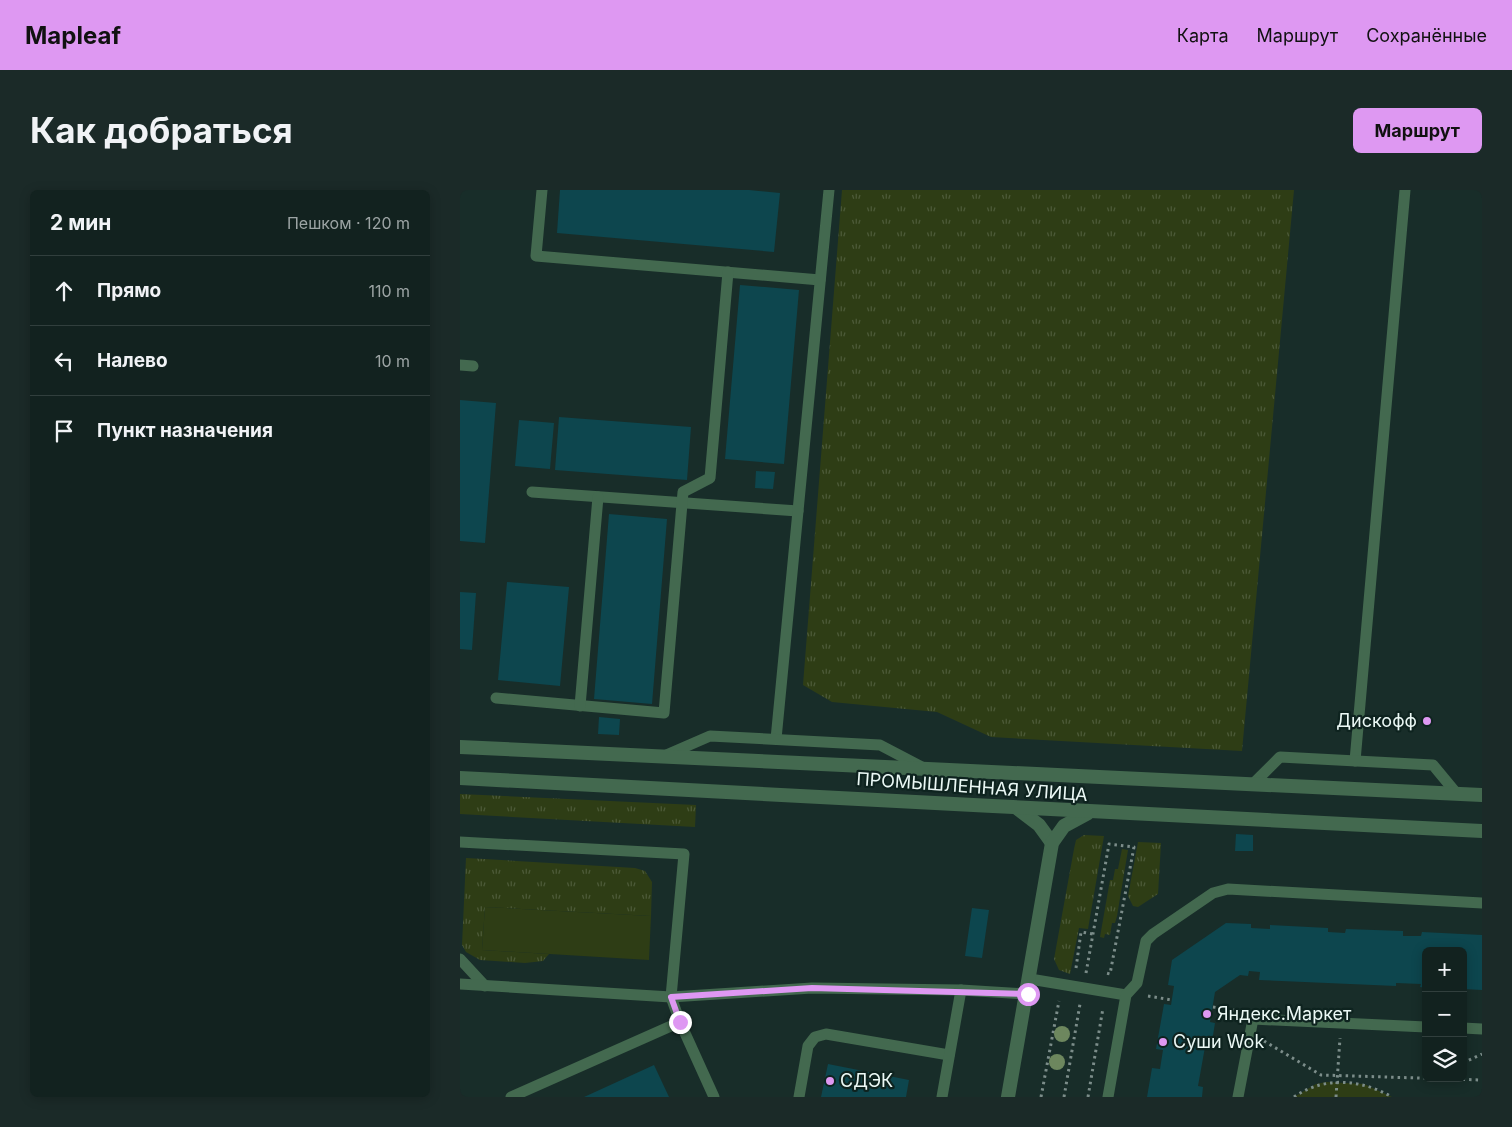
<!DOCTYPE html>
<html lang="ru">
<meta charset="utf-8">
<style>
body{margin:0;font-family:Inter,sans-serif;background:#1b2a28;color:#f1f3f6}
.controls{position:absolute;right:15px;bottom:15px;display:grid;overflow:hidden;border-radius:8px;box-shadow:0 2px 12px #0003}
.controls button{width:45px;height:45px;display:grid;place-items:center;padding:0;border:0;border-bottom:1px solid #313f3d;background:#12221f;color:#f1f3f6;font:25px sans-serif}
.stop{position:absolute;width:15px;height:15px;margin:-11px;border:4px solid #de98f2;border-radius:50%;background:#fff}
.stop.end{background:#de98f2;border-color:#fff;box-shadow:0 1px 5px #0008}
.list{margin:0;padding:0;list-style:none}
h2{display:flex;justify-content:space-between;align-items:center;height:65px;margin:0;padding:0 20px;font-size:21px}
h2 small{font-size:16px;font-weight:400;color:#9ca4a4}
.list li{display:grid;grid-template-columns:32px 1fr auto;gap:15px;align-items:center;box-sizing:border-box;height:70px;padding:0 20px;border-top:1px solid #313f3d}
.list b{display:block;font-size:19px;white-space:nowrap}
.list em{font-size:16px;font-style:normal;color:#9ca4a4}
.icon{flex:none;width:28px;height:28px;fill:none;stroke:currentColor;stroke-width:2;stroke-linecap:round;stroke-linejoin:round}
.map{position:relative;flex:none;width:1022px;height:907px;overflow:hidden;border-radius:8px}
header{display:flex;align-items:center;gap:30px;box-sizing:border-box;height:70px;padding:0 25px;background:#de98f2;color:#111}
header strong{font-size:24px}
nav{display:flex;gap:28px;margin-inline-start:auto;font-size:18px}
.intro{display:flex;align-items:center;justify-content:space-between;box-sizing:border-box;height:120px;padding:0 30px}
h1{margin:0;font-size:35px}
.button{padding:12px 22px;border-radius:8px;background:#de98f2;color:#111;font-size:18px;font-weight:700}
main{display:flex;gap:30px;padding:0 30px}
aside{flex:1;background:#12221f;border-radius:8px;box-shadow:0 2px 12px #0003}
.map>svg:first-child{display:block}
</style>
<header>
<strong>Mapleaf</strong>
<nav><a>Карта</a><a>Маршрут</a><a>Сохранённые</a></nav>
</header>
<div class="intro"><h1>Как добраться</h1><a class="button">Маршрут</a></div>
<main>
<aside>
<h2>2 мин<small>Пешком · 120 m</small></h2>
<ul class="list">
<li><svg class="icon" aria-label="ahead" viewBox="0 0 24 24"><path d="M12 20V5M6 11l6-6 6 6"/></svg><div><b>Прямо</b></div><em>110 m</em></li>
<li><svg class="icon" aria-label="left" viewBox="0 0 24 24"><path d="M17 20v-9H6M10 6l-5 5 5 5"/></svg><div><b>Налево</b></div><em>10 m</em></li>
<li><svg class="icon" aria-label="arrive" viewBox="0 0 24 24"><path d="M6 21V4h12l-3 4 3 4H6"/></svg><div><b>Пункт назначения</b></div></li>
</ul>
</aside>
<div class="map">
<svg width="1022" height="907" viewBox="0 0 1022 907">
<defs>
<pattern id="grass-tufts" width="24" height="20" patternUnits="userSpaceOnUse" patternTransform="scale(1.25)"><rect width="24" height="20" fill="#2e3d15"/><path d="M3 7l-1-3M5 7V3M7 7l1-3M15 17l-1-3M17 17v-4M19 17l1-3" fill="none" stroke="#4c5a38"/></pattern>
</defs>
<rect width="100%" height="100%" fill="#182d29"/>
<!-- grass -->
<g fill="url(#grass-tufts)">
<polygon points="382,0 834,0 782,561 531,547 477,522 372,512 343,495"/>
<polygon points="0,604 236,615 235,637 0,624"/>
<polygon points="624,645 644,646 628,739 619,738 610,784 599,780 594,769 614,659 616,650"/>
<polygon points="678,652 701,653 698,704 678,717 673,716 668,706"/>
<polygon points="662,659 668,660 657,726 655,733 652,733 650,745 645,744 644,748 640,747 650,690 653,690 655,679 658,679"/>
<polygon points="6,668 175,678 185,681 192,692 191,726 25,717 22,760 89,764 83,771 65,773 20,770 6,762 2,755"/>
</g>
<!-- park -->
<g fill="#2e3d15">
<polygon points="25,717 191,726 189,770 22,760"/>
<polygon points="866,892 904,894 932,907 834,907 856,894"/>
</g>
<!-- building -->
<g fill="#0d464e">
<polygon points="100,0 289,0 320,3 314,62 97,43"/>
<polygon points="280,95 339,100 324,274 265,269"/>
<polygon points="0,210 36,213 25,353 0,351"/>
<polygon points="99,227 231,237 227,290 95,280"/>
<polygon points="59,230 94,233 90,279 55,276"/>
<polygon points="296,281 315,282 313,299 295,298"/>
<polygon points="149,324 207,329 192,514 134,509"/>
<polygon points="47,392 109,397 100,496 38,490"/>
<polygon points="0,402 16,403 12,460 0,459"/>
<polygon points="139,527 160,529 159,545 138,544"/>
<polygon points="776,644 793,645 793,661 775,661"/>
<polygon points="512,718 529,720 522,768 505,766"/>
<polygon points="766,733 791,734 791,738 810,739 810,735 868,738 868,742 885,743 886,739 943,741 943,746 961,746 962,742 1022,745 1022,800 1003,799 1003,761 966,761 966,798 960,797 961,794 936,793 936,796 799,790 800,782 789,781 788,786 780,785 755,802 750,832 755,833 751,858 745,857 738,896 743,897 742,907 687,907 692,878 700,879 703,860 696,859 704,814 711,815 714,796 708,795 712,770"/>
<polygon points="368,874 449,890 446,907 361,907"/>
<polygon points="194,875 209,907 124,907 135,902"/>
</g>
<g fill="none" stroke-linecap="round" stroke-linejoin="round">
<!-- path -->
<g stroke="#7c8d8a" stroke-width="3" stroke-dasharray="2.5 4" stroke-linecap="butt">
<polyline points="616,778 621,742 633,744"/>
<polyline points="626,783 649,654 674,657 650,784 646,783"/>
<polyline points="688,806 712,810"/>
<polyline points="753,817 779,821"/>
<polyline points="804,851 861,885 1022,890"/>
<polyline points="1003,873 1022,864"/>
<polyline points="581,907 599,811"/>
<polyline points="604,907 620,814"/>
<polyline points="628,907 643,818"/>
<path d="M834,907C864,886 901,889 932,907"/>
<polyline points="876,907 880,848"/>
</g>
<!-- service -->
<g stroke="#43694f" stroke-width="11">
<polyline points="82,0 76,66 360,90"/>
<polyline points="0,175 13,176"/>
<polyline points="72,302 338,321"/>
<polyline points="36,508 204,523 223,302 250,288 268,82"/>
<polyline points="120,516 138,307"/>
<polyline points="316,549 369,0"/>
<polyline points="204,566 250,546 420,555 464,578"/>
<polyline points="895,571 945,0"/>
<polyline points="794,593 820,567 973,575 997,604"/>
<polyline points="0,652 224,664 211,807 220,832 254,907"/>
<polyline points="0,769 25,796"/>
<polyline points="570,789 666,805"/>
<polyline points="0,794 211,807 352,798 501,800 568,804"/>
<polyline points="1003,838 1022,839"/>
<polyline points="51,907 220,832"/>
<polyline points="339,907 348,856 355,847 366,844 489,865"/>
<polyline points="482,907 501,800"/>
<polyline points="648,907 666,805 677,793 686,751 693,744 753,703 768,699 1022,713"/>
<polyline points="778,907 793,829 966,837"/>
</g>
<!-- minor -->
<g stroke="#43694f" stroke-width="14">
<polyline points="558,619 579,635 592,653"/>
<polyline points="548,907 592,653 604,636 628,623"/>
</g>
<!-- tertiary -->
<g stroke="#43694f" stroke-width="14">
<polyline points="0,557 1022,605"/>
<path d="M0,588C341,605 681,625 1022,641"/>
</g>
</g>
<!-- trees -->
<g fill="#6d875e">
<circle cx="602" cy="844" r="8"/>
<circle cx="597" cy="872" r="8"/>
</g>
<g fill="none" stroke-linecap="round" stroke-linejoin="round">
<!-- route -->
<polyline stroke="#de98f2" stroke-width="6" points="220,832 211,807 352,798 568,804"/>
</g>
<!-- markers -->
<g fill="#de98f2" stroke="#0e231f" stroke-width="2">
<circle cx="967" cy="531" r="5"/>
<circle cx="747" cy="824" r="5"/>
<circle cx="703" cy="852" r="5"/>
<circle cx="370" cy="891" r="5"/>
</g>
<g text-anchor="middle" stroke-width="4.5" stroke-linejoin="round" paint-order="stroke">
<!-- poi labels -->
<g font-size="18" fill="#ebf8f5" stroke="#0e231f" text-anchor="start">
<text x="957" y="537" text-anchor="end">Дискофф</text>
<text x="757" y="830">Яндекс.Маркет</text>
<text x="713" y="858">Суши Wok</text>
<text x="380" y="897">СДЭК</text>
</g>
<!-- street labels -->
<g font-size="18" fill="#ebf8f5" stroke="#0e231f">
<text transform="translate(512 597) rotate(4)" y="6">ПРОМЫШЛЕННАЯ УЛИЦА</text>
</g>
</g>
</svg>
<div class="controls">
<button>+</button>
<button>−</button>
<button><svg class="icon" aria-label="layers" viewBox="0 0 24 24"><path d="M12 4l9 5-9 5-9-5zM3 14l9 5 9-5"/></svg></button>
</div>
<div class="stop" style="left:568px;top:804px"></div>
<div class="stop end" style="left:220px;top:832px"></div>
</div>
</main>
